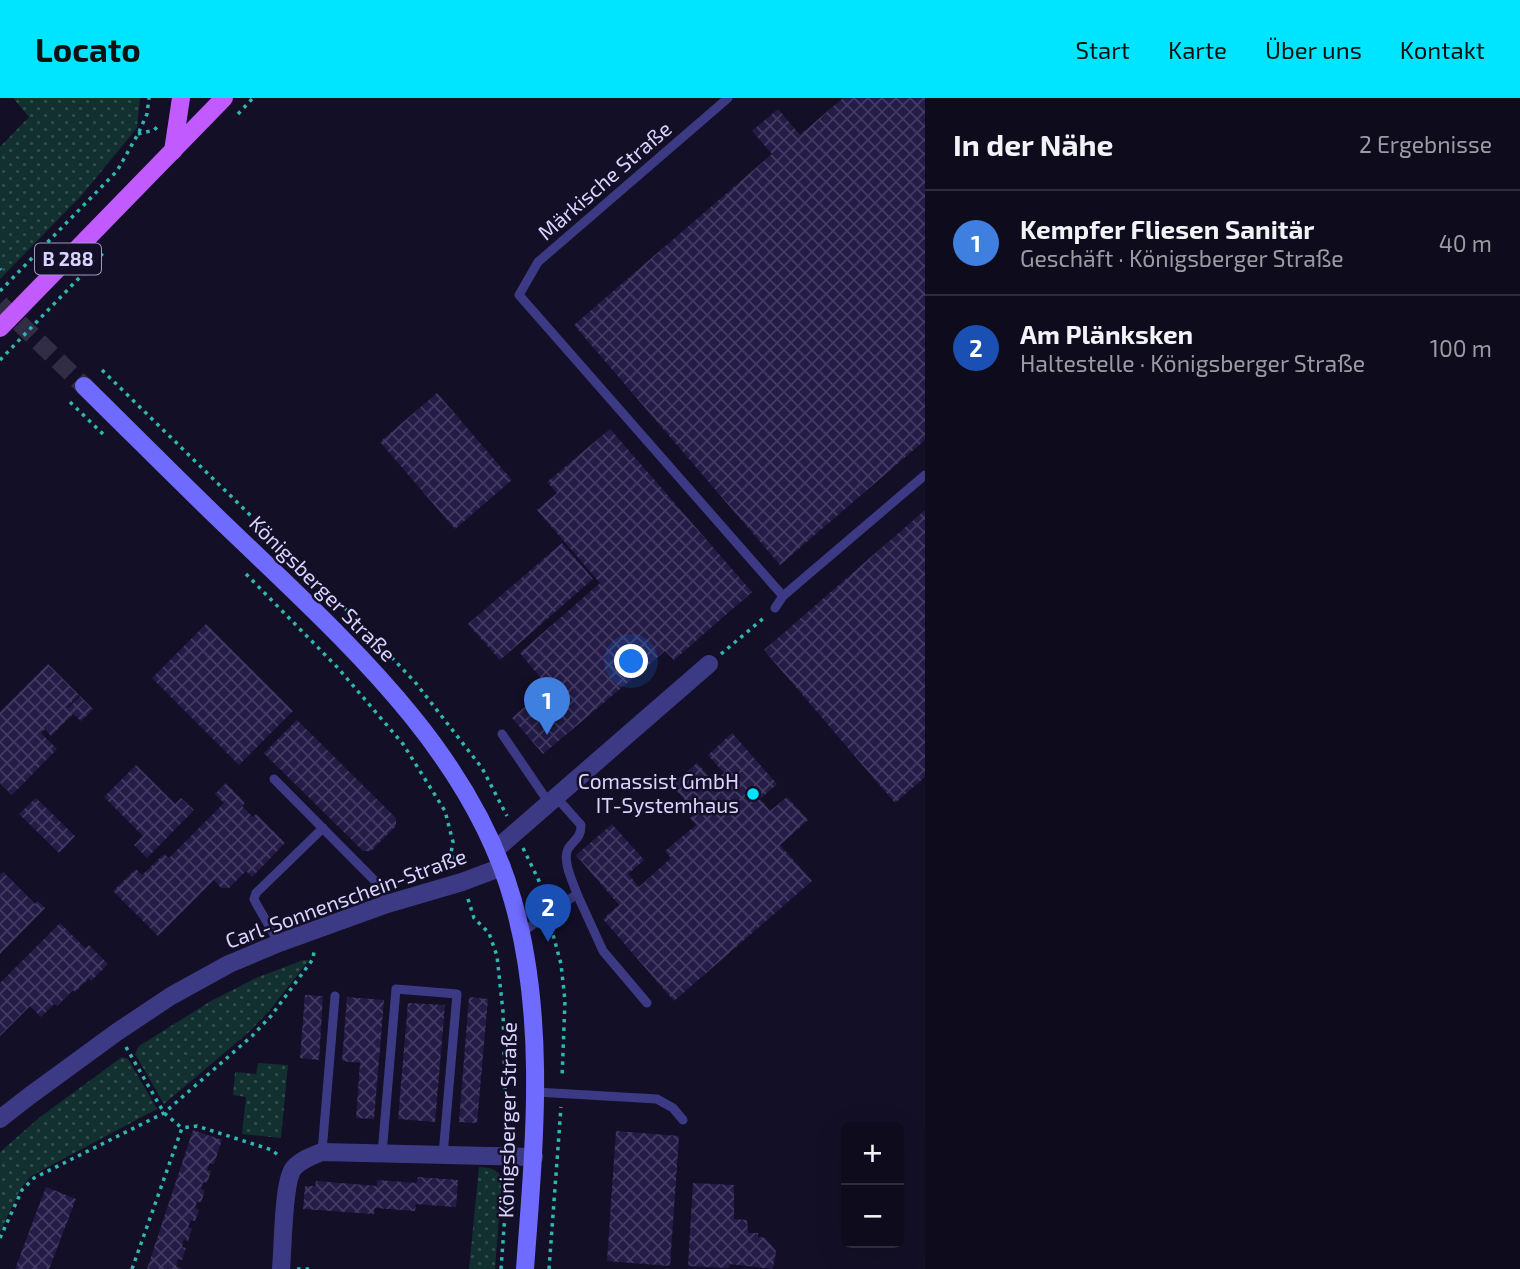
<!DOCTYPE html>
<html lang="de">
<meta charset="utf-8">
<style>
body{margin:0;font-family:"Exo 2",sans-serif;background:#1c1929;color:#f1f3f6}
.controls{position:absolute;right:21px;bottom:21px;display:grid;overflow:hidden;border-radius:10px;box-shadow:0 7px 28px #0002}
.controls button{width:63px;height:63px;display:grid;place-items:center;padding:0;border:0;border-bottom:2px solid #2e2b3b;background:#0e0b1c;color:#f1f3f6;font:35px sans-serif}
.you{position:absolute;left:632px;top:564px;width:24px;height:24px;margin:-18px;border:5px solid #fff;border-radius:50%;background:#1a73e8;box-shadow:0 0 0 10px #1a73e833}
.badge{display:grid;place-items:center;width:46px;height:46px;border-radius:50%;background:#00e5ff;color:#fff;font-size:23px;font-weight:700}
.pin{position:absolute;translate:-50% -58px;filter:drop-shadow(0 2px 4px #0008)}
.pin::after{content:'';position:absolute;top:37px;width:24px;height:21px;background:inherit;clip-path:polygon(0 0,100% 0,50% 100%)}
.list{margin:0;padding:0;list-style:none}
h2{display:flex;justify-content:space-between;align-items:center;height:91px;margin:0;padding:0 28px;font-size:30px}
h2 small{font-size:23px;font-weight:400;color:#9b9ba3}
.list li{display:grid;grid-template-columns:46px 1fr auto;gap:21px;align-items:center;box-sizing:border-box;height:105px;padding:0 28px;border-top:2px solid #2e2b3b}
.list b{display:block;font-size:26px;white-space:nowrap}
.list p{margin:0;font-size:23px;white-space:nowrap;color:#9b9ba3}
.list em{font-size:23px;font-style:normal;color:#9b9ba3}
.map{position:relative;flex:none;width:925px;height:1171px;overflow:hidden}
header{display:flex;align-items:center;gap:42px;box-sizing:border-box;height:98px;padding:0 35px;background:#00e5ff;color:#111}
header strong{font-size:33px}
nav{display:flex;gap:38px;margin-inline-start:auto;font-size:24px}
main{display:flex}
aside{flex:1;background:#0e0b1c}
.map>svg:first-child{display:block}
</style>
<header>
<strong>Locato</strong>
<nav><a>Start</a><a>Karte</a><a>Über uns</a><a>Kontakt</a></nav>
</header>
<main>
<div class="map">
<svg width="925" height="1171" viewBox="0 0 925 1171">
<defs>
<pattern id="green-dots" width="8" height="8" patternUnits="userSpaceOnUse" patternTransform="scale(1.75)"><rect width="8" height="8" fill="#12302f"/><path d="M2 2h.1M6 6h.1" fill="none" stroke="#344d4e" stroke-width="1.8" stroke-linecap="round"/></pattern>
<pattern id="building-cross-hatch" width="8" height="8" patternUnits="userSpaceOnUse" patternTransform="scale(1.75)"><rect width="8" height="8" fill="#241b47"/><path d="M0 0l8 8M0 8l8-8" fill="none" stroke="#433b63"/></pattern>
</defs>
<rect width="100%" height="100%" fill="#130f26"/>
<!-- green -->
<g fill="url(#green-dots)">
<polygon points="13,0 140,0 137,30 81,98 0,181 0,49 29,19"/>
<polygon points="303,862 309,862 270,912 249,934 164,1006 135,956 139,948 211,903 256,880"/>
<polygon points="122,959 128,961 157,1011 31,1078 21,1090 0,1134 0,1054 40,1019"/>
<polygon points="258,965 288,967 281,1040 242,1036 246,999 233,997 235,974 256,976"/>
<path d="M479,1069C490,1070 497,1070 502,1081L495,1171H469Z"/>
</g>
<!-- building -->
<g fill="url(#building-cross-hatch)">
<polygon points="843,0 925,0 925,342 780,467 574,227 772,56 752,33 778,11 800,37"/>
<polygon points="437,295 512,382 455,431 380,344"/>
<polygon points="610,331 752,494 674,562 665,553 543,656 512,620 548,589 520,555 600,485 537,412 557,395 547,384"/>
<polygon points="925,412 925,679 895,705 764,552"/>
<polygon points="562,445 593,481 500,562 468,526"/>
<polygon points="206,526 293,613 239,667 152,580"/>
<polygon points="48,566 79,597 67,609 68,610 80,598 93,611 81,623 73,616 51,638 45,631 41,635 57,651 12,697 0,685 0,614"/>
<polygon points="297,622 396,720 396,728 371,753 363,753 264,655"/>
<polygon points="732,635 777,686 760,701 770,713 787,699 808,722 780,747 812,783 674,903 603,821 619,807 576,757 612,726 644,762 628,776 639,789 671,760 665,753 696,727 690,720 696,715 672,687 697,665 714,684 724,675 708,657"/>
<polygon points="136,667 175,706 181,700 194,712 147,760 134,747 143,738 104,699"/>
<polygon points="226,685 245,705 242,708 253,719 256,716 285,745 252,779 246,773 229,790 221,790 214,782 158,838 113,793 136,771 142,777 164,756 169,760 224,705 215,696"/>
<polygon points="36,700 75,738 59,755 19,716"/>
<polygon points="3,774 35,806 38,803 45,810 0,856 0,777"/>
<polygon points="60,825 85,850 89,847 108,866 91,883 89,880 75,894 73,892 57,908 54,906 41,919 30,908 0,938 0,885"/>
<polygon points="305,897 323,898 319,962 300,960"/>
<polygon points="347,899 384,902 374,1021 356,1020 360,965 342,963"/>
<polygon points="469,899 488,901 477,1025 459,1024"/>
<polygon points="408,905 445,907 435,1024 398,1021"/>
<polygon points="193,1032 222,1042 214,1066 210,1065 207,1072 211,1073 207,1085 203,1084 201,1091 205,1092 201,1105 197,1103 195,1110 199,1112 195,1123 191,1122 188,1129 192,1131 188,1143 184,1141 182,1149 186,1150 182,1162 178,1161 176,1168 183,1171 147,1171"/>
<polygon points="616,1033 679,1038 670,1168 607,1163"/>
<polygon points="418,1079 458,1082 456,1109 416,1106 415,1113 375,1110 374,1116 303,1111 305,1088 315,1088 316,1083 377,1088 377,1082 417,1085"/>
<polygon points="693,1085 734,1087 734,1121 747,1122 748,1135 758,1135 758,1139 765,1140 776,1153 773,1171 730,1166 729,1170 688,1168"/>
<polygon points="46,1089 76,1101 49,1171 15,1171"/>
</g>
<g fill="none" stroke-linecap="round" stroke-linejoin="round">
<!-- secondary-tunnel -->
<polyline stroke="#312d47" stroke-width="18" stroke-dasharray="18 9" stroke-linecap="butt" points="0,206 84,288"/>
<!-- path -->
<g stroke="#2fb8b0" stroke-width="3.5" stroke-dasharray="3.5 5" stroke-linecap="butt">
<polyline points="238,16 253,0"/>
<polyline points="138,36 154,32 158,28"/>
<polyline points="0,171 1,172"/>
<polyline points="0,193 117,73 138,36 147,16 149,0"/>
<polyline points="0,262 106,152"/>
<polyline points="102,272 340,505 415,584 482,670 507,718"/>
<polyline points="70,304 106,339"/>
<polyline points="246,476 338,570 403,646 445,713 453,744 451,755 456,768"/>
<polyline points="721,556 766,518"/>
<polyline points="523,750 540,785 544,801"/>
<polyline points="468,801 474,820 489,835 497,858 503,914 506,1022 508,1040"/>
<polyline points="551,829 561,866 565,903 562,980"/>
<polyline points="126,949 164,1015 182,1030"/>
<polyline points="0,1140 22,1092 34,1080 164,1015 252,938 271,918 313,861 314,853"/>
<polyline points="132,1171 182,1030 197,1028 272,1052 279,1058"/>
<polyline points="297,1171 311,1171"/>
<polyline points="501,1171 508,1075"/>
<polyline points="549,1171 561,1009"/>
</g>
<!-- lane -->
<g stroke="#3d3a85" stroke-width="9">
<polyline points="728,0 538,164 519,197 783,498"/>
<polyline points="775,510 783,498 925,377"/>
<polyline points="502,636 549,705"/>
<polyline points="274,681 376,784 387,806"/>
<polyline points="577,796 603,853 647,905"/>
<path d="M521,835L577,796C573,784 562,763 568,751C574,741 581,741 581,727L556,699"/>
<polyline points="279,845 257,807 254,801 256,795 323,730"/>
<polyline points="536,994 657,1001 673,1010 683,1022"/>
<polyline points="322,1054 335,898"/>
<polyline points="382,1056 396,891 457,896 443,1057"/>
</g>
<!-- street -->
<g stroke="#3d3a85" stroke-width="18">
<polyline points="495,752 709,566"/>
<polyline points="0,1021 28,999 117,934 171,898 229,866 279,845 387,806 462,784 502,769"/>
<path d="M281,1171C283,1151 283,1085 293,1071C300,1062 312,1058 322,1054L534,1059"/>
</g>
<!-- secondary -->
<path stroke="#6f6bff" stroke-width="18" d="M84,288C137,340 189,393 243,444C349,546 472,656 513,803C547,922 534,1049 525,1171"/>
<!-- primary -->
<g stroke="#c25bff" stroke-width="18">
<polyline points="173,53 181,0"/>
<polyline points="0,230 224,0"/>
</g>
</g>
<!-- markers -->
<circle fill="#00e5ff" stroke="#130f26" stroke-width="2.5" cx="753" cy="696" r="7"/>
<g text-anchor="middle" stroke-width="5" stroke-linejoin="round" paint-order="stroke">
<!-- shield labels -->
<rect fill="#130f26" stroke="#9e99be" stroke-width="2" x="35" y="145.5" width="66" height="31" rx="5"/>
<g font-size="19" font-weight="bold" fill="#d9d4ff">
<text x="68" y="168">B 288</text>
</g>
<!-- street labels -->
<g font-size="21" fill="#d9d4ff" stroke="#130f26">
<text transform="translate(605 83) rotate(-41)" y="7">Märkische Straße</text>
<text transform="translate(322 491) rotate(45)" y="7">Königsberger Straße</text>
<text transform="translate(346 801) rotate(-20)" y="7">Carl-Sonnenschein-Straße</text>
<text transform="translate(508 1022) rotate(-89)" y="7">Königsberger Straße</text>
</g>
<!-- poi labels -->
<g font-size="21" fill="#d9d4ff" stroke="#130f26" text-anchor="end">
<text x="739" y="691">Comassist GmbH<tspan x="739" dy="24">IT-Systemhaus</tspan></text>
</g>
</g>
</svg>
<div class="controls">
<button>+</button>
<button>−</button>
</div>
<div class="you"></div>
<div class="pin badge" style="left:547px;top:637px;background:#3f7fe0">1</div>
<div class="pin badge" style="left:548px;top:844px;background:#1a4fb4">2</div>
</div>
<aside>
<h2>In der Nähe<small>2 Ergebnisse</small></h2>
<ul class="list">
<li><span class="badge" style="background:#3f7fe0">1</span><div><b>Kempfer Fliesen Sanitär</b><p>Geschäft · Königsberger Straße</p></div><em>40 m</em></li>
<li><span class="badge" style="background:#1a4fb4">2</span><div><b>Am Plänksken</b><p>Haltestelle · Königsberger Straße</p></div><em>100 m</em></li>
</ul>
</aside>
</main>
